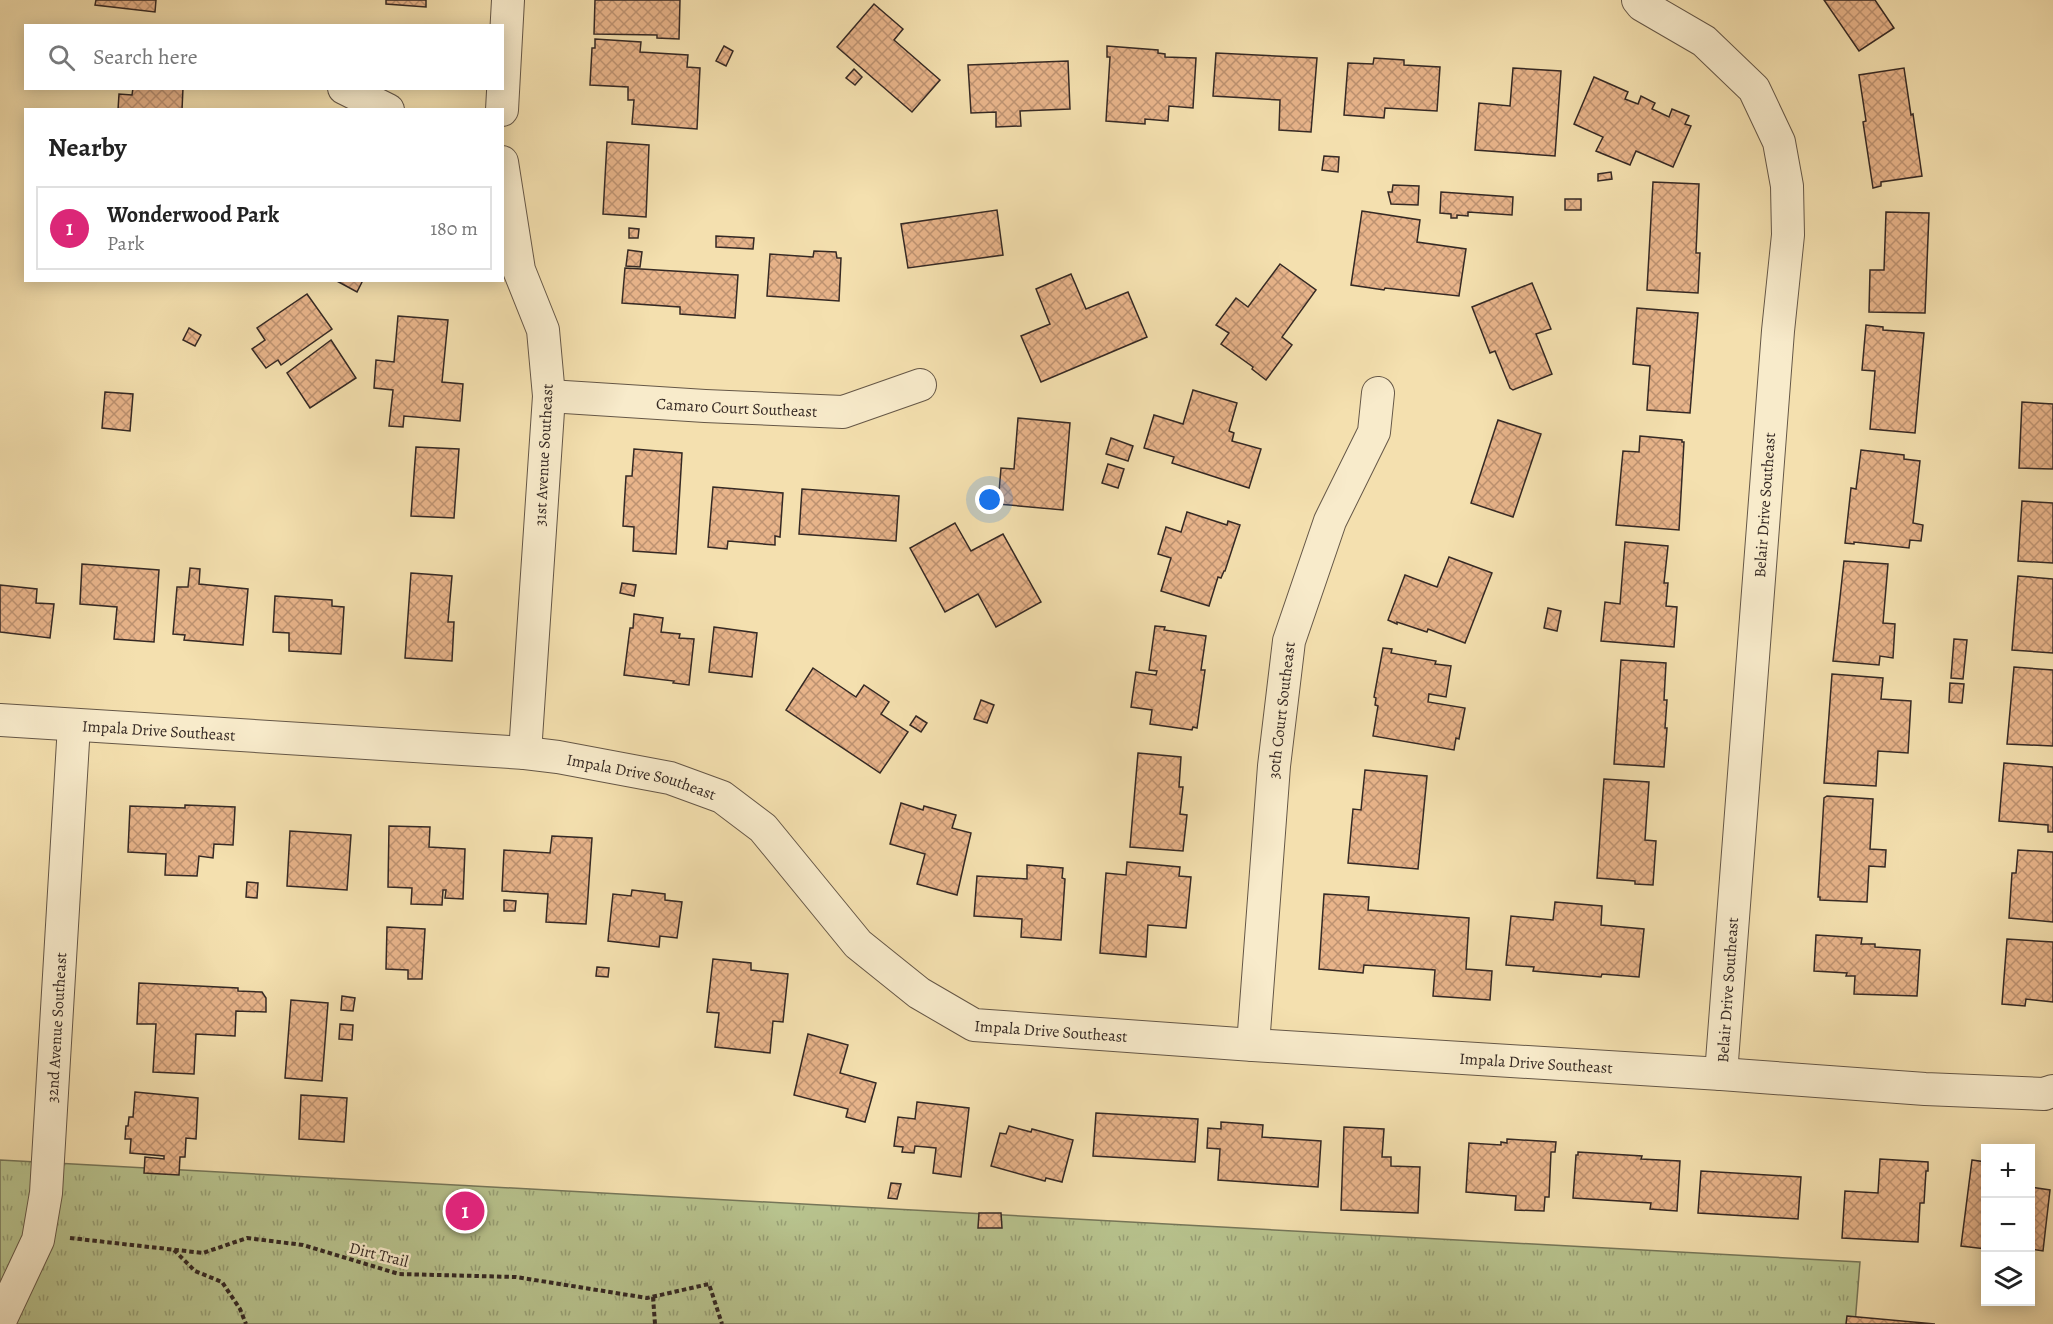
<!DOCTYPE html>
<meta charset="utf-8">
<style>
body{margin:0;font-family:Alegreya,serif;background:#f6f6f6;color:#222}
.controls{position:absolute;right:18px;bottom:18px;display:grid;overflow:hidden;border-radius:0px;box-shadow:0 3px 15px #0003}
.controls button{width:54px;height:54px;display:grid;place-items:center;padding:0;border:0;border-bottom:2px solid #e0e0e0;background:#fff;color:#222;font:30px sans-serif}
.you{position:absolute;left:990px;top:500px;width:21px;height:21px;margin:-15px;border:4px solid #fff;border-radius:50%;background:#1a73e8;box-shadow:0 0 0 9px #1a73e833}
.badge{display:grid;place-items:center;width:39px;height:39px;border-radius:50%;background:#db2777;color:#fff;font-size:20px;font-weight:700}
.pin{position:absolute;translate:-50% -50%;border:3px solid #fff;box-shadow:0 2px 6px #0006}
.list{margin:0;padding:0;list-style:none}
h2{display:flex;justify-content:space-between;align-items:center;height:78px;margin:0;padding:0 24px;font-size:26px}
h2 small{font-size:20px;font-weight:400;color:#767676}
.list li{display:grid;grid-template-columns:39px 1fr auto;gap:18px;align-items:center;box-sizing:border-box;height:84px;margin:0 12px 12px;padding:0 12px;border:2px solid #e0e0e0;border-radius:0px}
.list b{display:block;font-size:22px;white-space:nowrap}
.list p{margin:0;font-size:20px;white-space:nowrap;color:#767676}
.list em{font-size:20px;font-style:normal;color:#767676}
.icon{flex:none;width:33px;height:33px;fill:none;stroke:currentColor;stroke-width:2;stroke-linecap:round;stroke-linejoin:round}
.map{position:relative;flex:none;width:2053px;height:1324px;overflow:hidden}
.search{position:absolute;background:#fff;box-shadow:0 3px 15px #0003;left:24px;top:24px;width:480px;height:66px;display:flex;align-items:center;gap:15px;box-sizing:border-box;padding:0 21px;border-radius:0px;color:#767676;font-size:22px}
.panel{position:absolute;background:#fff;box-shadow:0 3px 15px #0003;left:24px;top:108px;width:480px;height:174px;border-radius:0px}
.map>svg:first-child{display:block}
</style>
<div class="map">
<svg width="2053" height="1324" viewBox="0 0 2053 1324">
<defs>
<pattern id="park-tufts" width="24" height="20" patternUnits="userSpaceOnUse" patternTransform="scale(1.5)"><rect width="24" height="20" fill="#b8c38e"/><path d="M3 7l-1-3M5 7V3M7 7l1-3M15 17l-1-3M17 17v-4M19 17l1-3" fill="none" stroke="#969e74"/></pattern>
<pattern id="building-cross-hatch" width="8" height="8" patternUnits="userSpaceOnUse" patternTransform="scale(1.5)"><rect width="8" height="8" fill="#e8b48a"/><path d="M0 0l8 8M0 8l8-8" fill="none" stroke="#bd9271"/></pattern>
</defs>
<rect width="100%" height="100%" fill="#f4e0af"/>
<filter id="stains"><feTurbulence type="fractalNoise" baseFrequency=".00333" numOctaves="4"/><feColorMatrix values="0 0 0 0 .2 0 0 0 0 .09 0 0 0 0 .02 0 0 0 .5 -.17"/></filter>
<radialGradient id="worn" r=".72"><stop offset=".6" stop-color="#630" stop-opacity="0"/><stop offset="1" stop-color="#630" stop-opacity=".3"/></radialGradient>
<!-- park -->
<polygon fill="url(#park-tufts)" stroke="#767659" stroke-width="1.5" points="0,1160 1860,1262 1855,1324 0,1324"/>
<!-- building -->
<g fill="url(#building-cross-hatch)" stroke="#352924" stroke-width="1.5">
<polygon points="96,0 156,0 155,12 95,5"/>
<polygon points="386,0 426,0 426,7 386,4"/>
<polygon points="595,0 680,0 679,39 657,38 657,35 594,34"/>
<polygon points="1824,0 1875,0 1894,28 1859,51"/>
<polygon points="874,4 903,29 894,40 940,80 912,112 837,47"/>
<polygon points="595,39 641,42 640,52 688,55 687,67 700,68 697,129 632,124 634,100 628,100 628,87 590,85 592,48 595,48"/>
<polygon points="724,46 733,51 726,66 716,61"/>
<polygon points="1107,46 1158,50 1158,53 1165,54 1165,57 1196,58 1193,108 1169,106 1168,121 1145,119 1145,124 1106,121 1110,57 1107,57"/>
<polygon points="1216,53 1317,58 1311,132 1279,130 1280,100 1213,96"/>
<polygon points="1374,58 1404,60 1404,65 1440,67 1437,111 1385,108 1384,118 1344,115 1348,63 1373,64"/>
<polygon points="1068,61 1070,109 1020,111 1021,126 996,127 996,112 971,113 968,65"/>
<polygon points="1513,68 1561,71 1555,156 1475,150 1479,103 1510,106"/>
<polygon points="1904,68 1911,115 1913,114 1922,176 1881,182 1881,186 1873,188 1863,122 1866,121 1859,75"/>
<polygon points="854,69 862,77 855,85 846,78"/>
<polygon points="1594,77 1628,92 1625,99 1638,104 1641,96 1655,103 1652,109 1669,117 1672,109 1689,116 1685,124 1691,126 1673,167 1636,151 1630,165 1596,151 1603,137 1574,124"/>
<polygon points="133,88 183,88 182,110 118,110 119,94 132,95"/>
<polygon points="607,142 649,145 646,217 603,214"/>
<polygon points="1324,156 1339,157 1338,172 1322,170"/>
<polygon points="1611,172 1612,179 1598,181 1598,174"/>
<polygon points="1653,182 1699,184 1696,253 1700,253 1698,293 1647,290"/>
<polygon points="1393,185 1419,186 1418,205 1391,204 1388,192 1392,192"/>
<polygon points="1441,192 1513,197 1512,215 1468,212 1468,216 1457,215 1457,218 1451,218 1451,214 1440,213"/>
<rect x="1565" y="199" width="16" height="11"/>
<polygon points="997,210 1003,255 908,268 901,224"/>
<polygon points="1362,211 1420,220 1417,242 1466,249 1459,296 1385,288 1384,290 1351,285"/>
<polygon points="1886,212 1929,213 1925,313 1869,312 1870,270 1884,270"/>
<polygon points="629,228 639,229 638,238 629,238"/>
<polygon points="716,236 754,238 753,249 716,247"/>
<polygon points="628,250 642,252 640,267 626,266"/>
<polygon points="814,251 836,252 837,258 841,258 839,301 767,296 770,254 813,257"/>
<polygon points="1280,264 1316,290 1282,337 1292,345 1266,380 1252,369 1253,367 1221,344 1229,333 1216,325 1236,298 1248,307"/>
<polygon points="625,268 738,275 735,318 680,314 680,307 622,303"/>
<polygon points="1071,274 1086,309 1128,292 1147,337 1041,382 1021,336 1050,324 1036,289"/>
<polygon points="335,280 363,280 357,292"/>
<polygon points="1532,283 1551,329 1536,334 1552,374 1513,390 1510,388 1495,351 1490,353 1472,307"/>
<polygon points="307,294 332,329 281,365 278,360 266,368 252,349 265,340 257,328"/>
<polygon points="1637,308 1698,313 1690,413 1647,410 1650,366 1633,364"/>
<polygon points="398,316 448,320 442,382 463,384 460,421 404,416 403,427 389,426 393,390 374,388 376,360 394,362"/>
<polygon points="1866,325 1883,327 1883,330 1924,333 1915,433 1870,429 1875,371 1862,370"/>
<polygon points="189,328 201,335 195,346 183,340"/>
<polygon points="331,340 356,378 310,408 287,373"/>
<polygon points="1193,390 1237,403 1229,431 1234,433 1232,441 1261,449 1249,488 1172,463 1174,457 1144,448 1154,415 1183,424"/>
<polygon points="105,392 133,394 130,431 102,428"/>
<polygon points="2022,402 2053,404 2053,469 2019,468"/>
<polygon points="1018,418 1070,423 1063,510 998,504 1001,468 1014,469"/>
<polygon points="1498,420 1541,434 1513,517 1471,503"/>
<polygon points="1640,436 1682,440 1682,442 1684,442 1679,530 1616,525 1623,451 1639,452"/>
<polygon points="1111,438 1133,446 1128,461 1106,454"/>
<polygon points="416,447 459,449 454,518 411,516"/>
<polygon points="634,449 682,453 676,554 633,551 634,527 623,526 626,476 632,476"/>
<polygon points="1861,450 1904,455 1904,459 1920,461 1913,523 1923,525 1921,541 1910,540 1909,548 1854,542 1854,544 1845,543 1851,488 1856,489"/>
<polygon points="1108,464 1124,469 1118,488 1102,483"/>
<polygon points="713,487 783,493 780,537 775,536 775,545 728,541 727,549 708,547"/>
<polygon points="802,489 899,496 896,541 799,534"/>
<polygon points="2022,501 2053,503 2053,563 2018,561"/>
<polygon points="1187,512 1227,525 1228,521 1240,525 1225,571 1224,571 1221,578 1218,577 1209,606 1161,591 1171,558 1158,554 1166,527 1181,532"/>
<polygon points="955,523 971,551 1003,534 1041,602 996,627 978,594 945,612 910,548"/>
<polygon points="1625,542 1668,546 1664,583 1668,583 1666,606 1677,607 1674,647 1601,641 1605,602 1620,604"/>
<polygon points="1449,557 1492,573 1465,643 1428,629 1427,632 1397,622 1397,624 1388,620 1405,575 1437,587"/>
<polygon points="1844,561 1888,564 1883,623 1895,624 1893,658 1880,656 1879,665 1833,661"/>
<polygon points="82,564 159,570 154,642 114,639 117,607 80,604"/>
<polygon points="190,568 200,569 199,584 248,589 243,645 184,640 185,635 173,634 177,587 188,587"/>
<polygon points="411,573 452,576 448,622 454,622 452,661 405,658"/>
<polygon points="2018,576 2053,579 2053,653 2012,650"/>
<polygon points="622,583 636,585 634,596 620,593"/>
<polygon points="0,585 37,589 36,603 54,604 50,638 0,632"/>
<polygon points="275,596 332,600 332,606 344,607 341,654 289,651 289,633 273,632"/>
<polygon points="1548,608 1561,611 1557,631 1544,628"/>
<polygon points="634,614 663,618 661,632 680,634 679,638 694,639 689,685 673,683 674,681 624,675 630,628 633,628"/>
<polygon points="1155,626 1165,627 1164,630 1206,636 1201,670 1205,670 1197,728 1193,727 1192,730 1150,724 1152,710 1131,707 1136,672 1156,675 1157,671 1149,670"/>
<polygon points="714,627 757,633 752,677 709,672"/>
<polygon points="1954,639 1967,640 1963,679 1951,678"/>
<polygon points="1383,648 1392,649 1391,653 1436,661 1435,664 1451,666 1446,697 1429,694 1428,702 1465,708 1459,739 1456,738 1454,750 1373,736 1378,706 1375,705 1376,698 1374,697"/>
<polygon points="1621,660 1666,663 1664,700 1667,700 1665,728 1667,728 1664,767 1614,764"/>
<polygon points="2014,667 2053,670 2053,746 2007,744"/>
<polygon points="813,668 856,697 864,685 889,702 881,714 908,732 880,773 786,710"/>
<polygon points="1832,674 1883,678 1881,699 1911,701 1908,753 1878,751 1876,786 1824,783"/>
<polygon points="1950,683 1964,684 1962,703 1949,702"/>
<polygon points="981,700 994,705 987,723 974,719"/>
<polygon points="916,716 927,723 921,732 910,725"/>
<polygon points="1138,753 1181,757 1179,787 1183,787 1180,814 1187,815 1183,851 1130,847"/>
<polygon points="2004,763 2053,767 2053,832 2048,832 2048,825 1999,821"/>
<polygon points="1365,770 1427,776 1418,869 1348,863 1353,809 1361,810"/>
<polygon points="1604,779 1649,782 1645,840 1656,841 1653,885 1635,884 1635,881 1597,878"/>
<polygon points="1827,796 1873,799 1870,849 1886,850 1885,867 1869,866 1867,902 1820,900 1820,897 1818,897 1824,798"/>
<polygon points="901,803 923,810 924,806 956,815 952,828 971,833 957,895 917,884 925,854 890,844"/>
<polygon points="185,805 235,807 233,845 214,844 213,858 199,856 197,876 165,875 166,854 128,852 130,806 185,808"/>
<polygon points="389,826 430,827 429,847 465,849 463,899 445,898 446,890 443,890 442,905 411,904 412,888 388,887"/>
<polygon points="290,831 351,835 347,890 287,886"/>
<polygon points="552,836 592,838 586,924 546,922 548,894 502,891 504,850 550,853"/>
<polygon points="2018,850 2053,852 2053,922 2009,918 2012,873 2016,873"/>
<polygon points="1127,862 1180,867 1179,876 1191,877 1186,928 1148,925 1146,957 1100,953 1106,873 1126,875"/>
<polygon points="1027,865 1063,868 1062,878 1065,879 1061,940 1021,937 1022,919 974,916 977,876 1027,879"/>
<polygon points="247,882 258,883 257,898 246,897"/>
<polygon points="632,890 665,894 665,900 682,902 677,938 660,936 659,947 608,941 613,894 631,896"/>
<polygon points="1324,894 1369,897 1368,910 1469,918 1466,969 1492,971 1490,1000 1433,996 1435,970 1364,965 1363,973 1319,969"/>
<polygon points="504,900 516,901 515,911 504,911"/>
<polygon points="1555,902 1602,906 1601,925 1644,929 1639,977 1602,974 1601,977 1533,971 1534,967 1506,965 1511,916 1553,920"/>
<polygon points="387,927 425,929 422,979 408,979 408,970 386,969"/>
<polygon points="1816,935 1862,938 1861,944 1875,944 1875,947 1920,950 1917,996 1854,994 1855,976 1846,976 1847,973 1814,971"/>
<polygon points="2007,939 2053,942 2053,1002 2026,999 2025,1006 2002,1004"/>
<polygon points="713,959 751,963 751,970 788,974 783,1022 773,1021 770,1053 715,1047 719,1013 707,1012"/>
<polygon points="597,967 609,968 608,977 596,976"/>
<polygon points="139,983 238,988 238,991 262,992 266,998 266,1012 236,1011 235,1036 196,1034 194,1074 153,1072 156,1024 137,1024"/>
<polygon points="342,996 355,998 353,1011 341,1010"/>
<polygon points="291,1000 328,1003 322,1081 285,1078"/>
<polygon points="340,1024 353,1025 352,1040 339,1039"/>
<polygon points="808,1034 848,1045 840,1073 876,1083 865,1122 846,1117 848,1109 794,1095"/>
<polygon points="135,1092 198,1098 196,1139 186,1138 185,1157 180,1157 179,1175 144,1173 145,1157 164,1159 164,1156 130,1153 131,1139 125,1139 126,1126 128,1126 129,1117 133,1117"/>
<polygon points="301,1095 347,1098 344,1142 299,1139"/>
<polygon points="917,1102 969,1108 961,1177 933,1173 936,1148 915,1146 914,1153 902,1152 903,1147 894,1146 898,1117 915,1119"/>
<polygon points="1096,1113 1198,1119 1195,1162 1093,1156"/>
<polygon points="1221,1122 1263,1125 1262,1137 1321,1141 1318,1187 1218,1180 1220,1149 1207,1148 1208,1128 1221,1129"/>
<polygon points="1009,1126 1031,1132 1032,1129 1073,1140 1062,1182 1046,1178 1045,1181 991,1166 1000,1133 1006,1134"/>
<polygon points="1344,1127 1384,1129 1382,1157 1391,1157 1391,1166 1420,1167 1418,1213 1341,1210"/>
<polygon points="1507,1139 1556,1142 1555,1152 1551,1152 1549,1197 1545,1197 1544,1211 1515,1210 1516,1196 1466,1192 1469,1143 1501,1145 1501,1142 1507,1143"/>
<polygon points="1578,1152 1642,1156 1641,1159 1680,1161 1677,1211 1650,1209 1651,1203 1573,1198 1576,1155 1578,1155"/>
<polygon points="1880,1159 1928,1162 1928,1171 1926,1171 1924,1203 1920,1203 1918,1242 1842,1238 1845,1191 1878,1193"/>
<polygon points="1972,1160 1986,1162 1986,1249 1961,1246"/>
<polygon points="1701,1171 1801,1177 1798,1219 1698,1213"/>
<polygon points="891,1183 901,1184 897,1199 888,1198"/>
<polygon points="2030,1187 2050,1190 2043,1251 2030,1249"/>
<polygon points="979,1213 1001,1213 1002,1228 978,1228"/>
<polygon points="1847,1316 1935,1324 1846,1324"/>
</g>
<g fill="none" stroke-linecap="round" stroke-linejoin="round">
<defs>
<g id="street">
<polyline points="1638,0 1642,5 1704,41 1754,89 1779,142 1787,186 1788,235 1778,331 1721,1074"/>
<polyline points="344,88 388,110"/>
<polyline points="502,110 508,0"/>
<polyline points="502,162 519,270 543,330 549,396 525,753"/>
<path id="s1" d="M549,396L705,406L843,412L920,385"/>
<path id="s2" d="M0,720L525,753L558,757L670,778L722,797L763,828L858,944L919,993L974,1025L1253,1045L1721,1074L1925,1089L2044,1094L2053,1091"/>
<path id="s3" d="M1253,1045L1274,766L1289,641L1330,521L1374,432L1378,393"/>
<path id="s4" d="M0,1321L38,1240L46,1193L74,725"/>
</g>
</defs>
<!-- street casing -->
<use href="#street" stroke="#655747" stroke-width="34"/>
<!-- path -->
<g stroke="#352924" stroke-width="4" stroke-dasharray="4.5 3" stroke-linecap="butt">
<polyline points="70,1238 203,1253 247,1238 303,1245 399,1274 516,1277 647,1298 709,1284 722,1324"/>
<polyline points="174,1250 195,1271 222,1282 240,1309 246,1324"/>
<polyline points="653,1297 655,1324"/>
</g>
<!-- street -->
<use href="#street" stroke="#f8ebcb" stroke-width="32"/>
</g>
<g text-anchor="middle" stroke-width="5" stroke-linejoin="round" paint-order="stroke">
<!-- street labels -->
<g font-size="16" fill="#352924" stroke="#f8ebcb">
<text dy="6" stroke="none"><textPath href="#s1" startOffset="188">Camaro Court Southeast</textPath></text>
<text transform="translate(543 455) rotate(-87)" y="6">31st Avenue Southeast</text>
<text transform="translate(1764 505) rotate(-86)" y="6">Belair Drive Southeast</text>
<text dy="6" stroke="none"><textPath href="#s3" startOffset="336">30th Court Southeast</textPath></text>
<text dy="6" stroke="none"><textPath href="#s2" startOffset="159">Impala Drive Southeast</textPath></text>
<text dy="6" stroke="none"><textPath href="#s2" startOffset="645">Impala Drive Southeast</textPath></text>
<text transform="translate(1727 990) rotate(-86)" y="6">Belair Drive Southeast</text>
<text dy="6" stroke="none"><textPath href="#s4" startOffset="303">32nd Avenue Southeast</textPath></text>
<text dy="6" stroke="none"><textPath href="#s2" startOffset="1149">Impala Drive Southeast</textPath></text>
<text dy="6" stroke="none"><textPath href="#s2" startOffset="1635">Impala Drive Southeast</textPath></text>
<text transform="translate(379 1254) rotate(14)" y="6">Dirt Trail</text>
</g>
</g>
<rect width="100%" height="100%" filter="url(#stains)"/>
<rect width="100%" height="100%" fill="url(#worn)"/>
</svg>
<div class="controls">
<button>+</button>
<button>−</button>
<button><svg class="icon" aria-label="layers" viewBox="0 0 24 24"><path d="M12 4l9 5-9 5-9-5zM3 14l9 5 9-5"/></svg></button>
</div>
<div class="you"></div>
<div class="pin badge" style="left:465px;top:1211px">1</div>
<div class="search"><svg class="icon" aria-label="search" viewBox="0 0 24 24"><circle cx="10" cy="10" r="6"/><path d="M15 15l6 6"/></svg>Search here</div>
<section class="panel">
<h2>Nearby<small></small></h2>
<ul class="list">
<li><span class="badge">1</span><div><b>Wonderwood Park</b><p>Park</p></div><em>180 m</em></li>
</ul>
</section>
</div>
